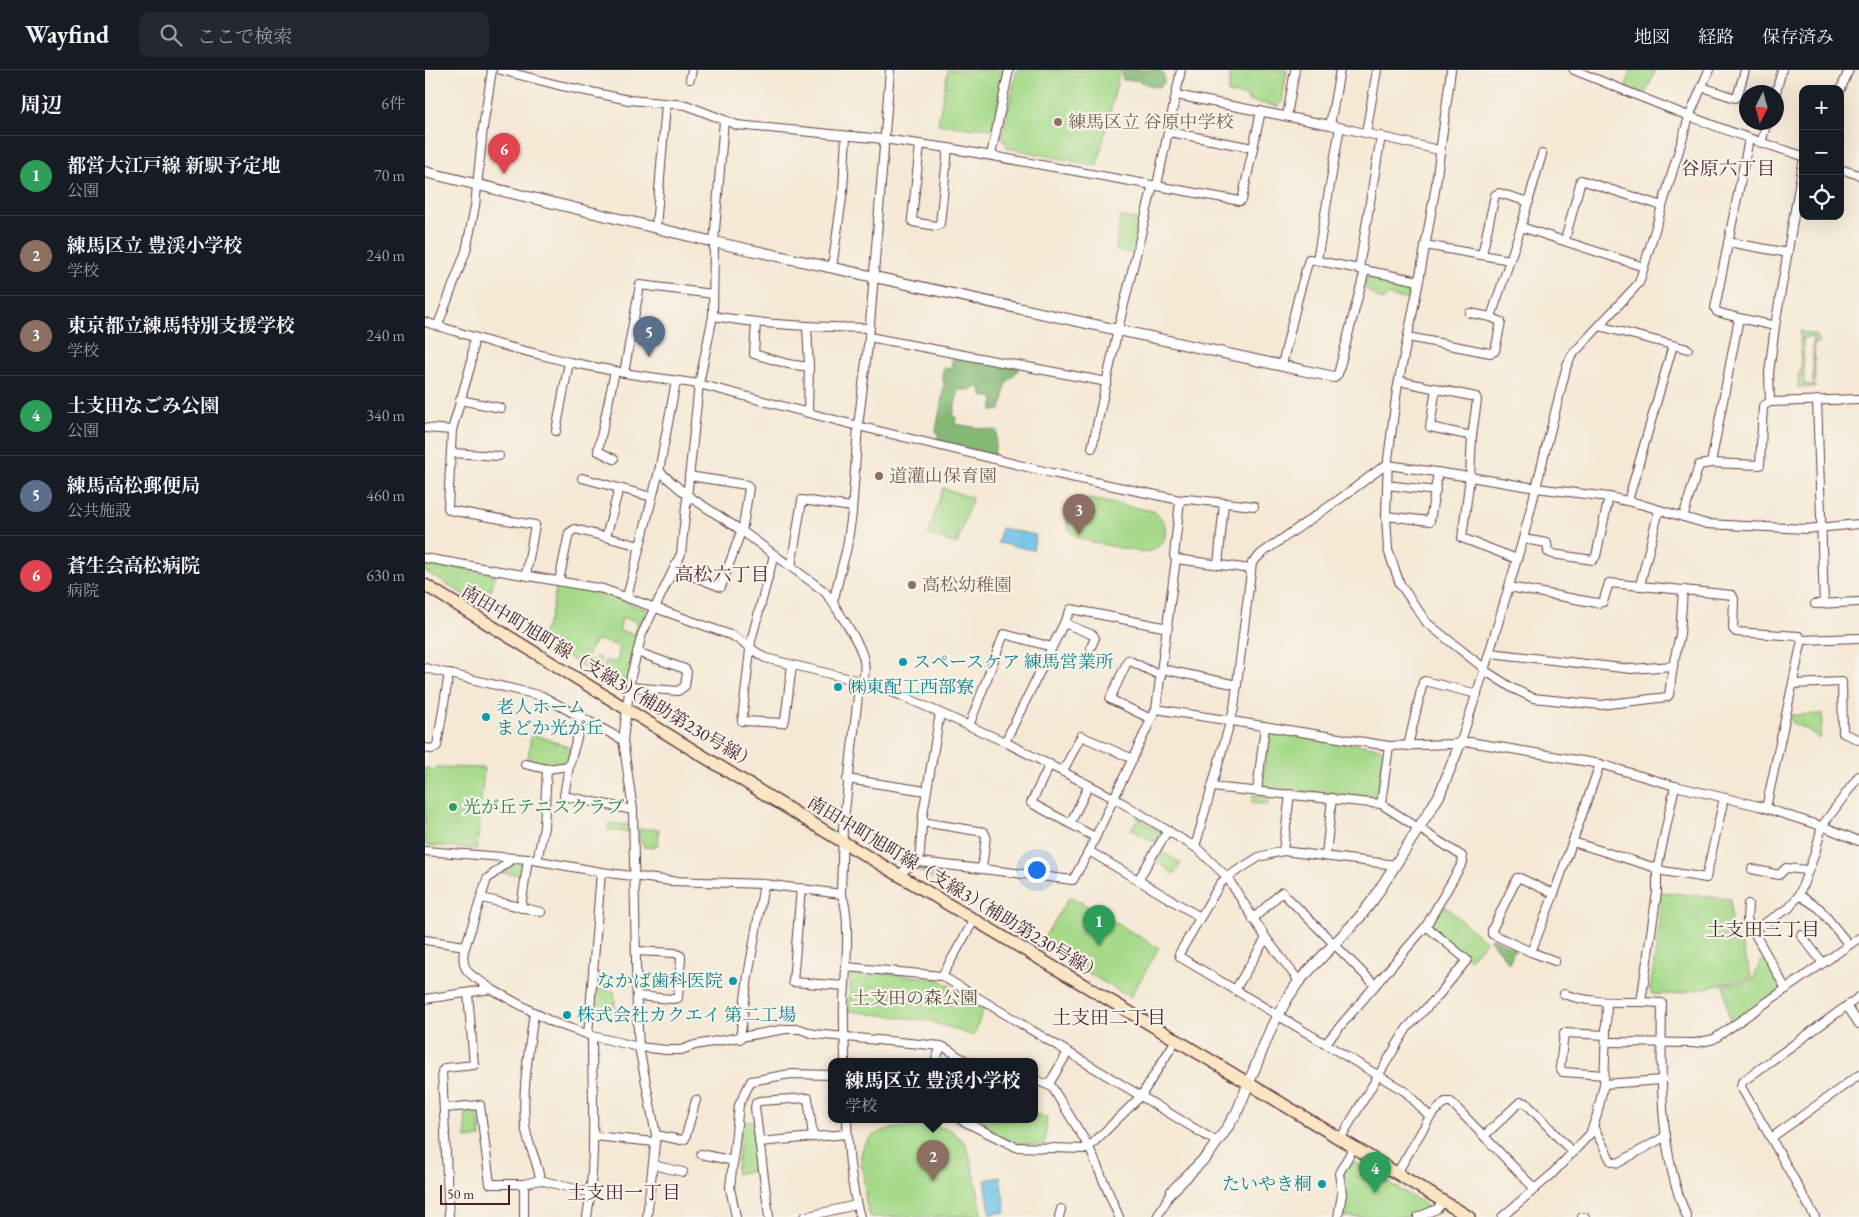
<!DOCTYPE html>
<html lang="ja">
<meta charset="utf-8">
<style>
body{margin:0;font-family:"EB Garamond","Noto Serif JP",serif;background:#242831;color:#f1f3f6}
.controls{position:absolute;right:15px;top:15px;display:grid;overflow:hidden;border-radius:10px;box-shadow:0 5px 20px #0002}
.controls button{width:45px;height:45px;display:grid;place-items:center;padding:0;border:0;border-bottom:1px solid #363941;background:#171b24;color:#f1f3f6;font:25px sans-serif}
.compass{position:absolute;left:1314px;top:15px;width:45px;height:45px;border-radius:50%;background:#171b24;box-shadow:0 5px 20px #0002;rotate:186deg}
.scale{position:absolute;left:15px;bottom:12px;width:70px;box-sizing:border-box;padding-left:5px;border:2px solid #4a1f2b;border-top:0;font-size:14px;line-height:18px;white-space:nowrap;color:#4a1f2b;-webkit-text-stroke:4px #f7f3e8;paint-order:stroke}
.you{position:absolute;left:611px;top:799px;width:18px;height:18px;margin:-12px;border:4px solid #fff;border-radius:50%;background:#1a73e8;box-shadow:0 0 0 8px #1a73e833}
.badge{display:grid;place-items:center;width:32px;height:32px;border-radius:50%;background:#7c3aed;color:#fff;font-size:16px;font-weight:700}
.pin{position:absolute;translate:-50% -41px;filter:drop-shadow(0 1px 2px #0008)}
.pin::after{content:'';position:absolute;top:26px;width:18px;height:15px;background:inherit;clip-path:polygon(0 0,100% 0,50% 100%)}
.popup{position:absolute;left:403px;top:988px;width:210px;height:65px;box-sizing:border-box;display:grid;place-content:center;border-radius:10px;background:#171b24;filter:drop-shadow(0 1px 4px #0005);font-size:16px;white-space:nowrap;color:#9ea1a6}
.popup b{font-size:19px;color:#f1f3f6}
.popup::after{content:'';position:absolute;left:50%;top:100%;margin-left:-10px;border:10px solid transparent;border-top-color:#171b24}
.list{margin:0;padding:0;list-style:none}
h2{display:flex;justify-content:space-between;align-items:center;height:65px;margin:0;padding:0 20px;font-size:21px}
h2 small{font-size:16px;font-weight:400;color:#9ea1a6}
.list li{display:grid;grid-template-columns:32px 1fr auto;gap:15px;align-items:center;box-sizing:border-box;height:80px;padding:0 20px;border-top:1px solid #363941}
.list b{display:block;font-size:19px;white-space:nowrap}
.list p{margin:0;font-size:16px;white-space:nowrap;color:#9ea1a6}
.list em{font-size:16px;font-style:normal;color:#9ea1a6}
.icon{flex:none;width:28px;height:28px;fill:none;stroke:currentColor;stroke-width:2;stroke-linecap:round;stroke-linejoin:round}
.map{position:relative;flex:none;width:1434px;height:1147px;overflow:hidden}
header{display:flex;align-items:center;gap:30px;box-sizing:border-box;height:70px;padding:0 25px;background:#171b24;border-bottom:1px solid #363941}
header strong{font-size:24px}
nav{display:flex;gap:28px;margin-inline-start:auto;font-size:18px}
.search{width:350px;height:45px;background:#242831;display:flex;align-items:center;gap:12px;box-sizing:border-box;padding:0 18px;border-radius:10px;color:#9ea1a6;font-size:19px}
main{display:flex}
aside{flex:1;background:#171b24}
.map>svg:first-child{display:block}
</style>
<header>
<strong>Wayfind</strong>
<div class="search"><svg class="icon" aria-label="search" viewBox="0 0 24 24"><circle cx="10" cy="10" r="6"/><path d="M15 15l6 6"/></svg>ここで検索</div>
<nav><a>地図</a><a>経路</a><a>保存済み</a></nav>
</header>
<main>
<aside>
<h2>周辺<small>6件</small></h2>
<ul class="list">
<li><span class="badge" style="background:#2e9e5b">1</span><div><b>都営大江戸線 新駅予定地</b><p>公園</p></div><em>70 m</em></li>
<li><span class="badge" style="background:#8d6e63">2</span><div><b>練馬区立 豊渓小学校</b><p>学校</p></div><em>240 m</em></li>
<li><span class="badge" style="background:#8d6e63">3</span><div><b>東京都立練馬特別支援学校</b><p>学校</p></div><em>240 m</em></li>
<li><span class="badge" style="background:#2e9e5b">4</span><div><b>土支田なごみ公園</b><p>公園</p></div><em>340 m</em></li>
<li><span class="badge" style="background:#5c6f8a">5</span><div><b>練馬高松郵便局</b><p>公共施設</p></div><em>460 m</em></li>
<li><span class="badge" style="background:#e0444e">6</span><div><b>蒼生会高松病院</b><p>病院</p></div><em>630 m</em></li>
</ul>
</aside>
<div class="map">
<svg width="1434" height="1147" viewBox="0 0 1434 1147">
<rect width="100%" height="100%" fill="#f7f3e8"/>
<filter id="ink" filterUnits="userSpaceOnUse"><feTurbulence type="fractalNoise" baseFrequency=".02" numOctaves="2"/><feDisplacementMap in="SourceGraphic" scale="10" xChannelSelector="R" yChannelSelector="G"/><feConvolveMatrix kernelMatrix="1 2 1 2 8 2 1 2 1" color-interpolation-filters="sRGB"/></filter>
<filter id="wash" filterUnits="userSpaceOnUse"><feTurbulence type="fractalNoise" baseFrequency=".0096" numOctaves="4" result="noise"/><feDisplacementMap in="SourceGraphic" scale="20" xChannelSelector="R" yChannelSelector="G"/><feGaussianBlur stdDeviation="1.12" result="paint"/><feColorMatrix in="noise" values="0 0 0 0 0 0 0 0 0 0 0 0 0 0 0 0 0 1.4 0 .05"/><feComposite in="paint" operator="in"/></filter>
<g filter="url(#wash)">
<rect width="100%" height="100%" fill="#f5e9d5"/>
<!-- green -->
<g fill="#a6da8a" stroke="#787c5a" fill-rule="evenodd">
<polygon points="523,0 580,0 567,59 550,56 549,59 513,54"/>
<polygon points="592,0 695,0 672,96 583,78 577,67"/>
<polygon points="806,0 862,0 857,32 853,36 823,31 823,27 803,23"/>
<polygon points="1205,0 1231,0 1220,24 1201,17"/>
<polygon points="695,147 718,150 709,184 691,181"/>
<polygon points="946,205 986,213 989,216 986,230 963,226 956,230 939,217 942,208"/>
<polygon points="1375,261 1393,266 1393,273 1389,274 1390,313 1388,313 1388,267 1378,268 1379,314 1390,315 1390,317 1373,317 1374,303 1376,303"/>
<polygon points="518,418 547,428 532,474 503,465"/>
<path d="M659,428L728,441C750,455 742,482 716,482C701,478 658,473 648,464C643,460 641,453 641,447C642,437 650,431 659,428Z"/>
<polygon points="0,491 71,504 61,538 0,501"/>
<path d="M132,515L178,523L222,540L207,577C209,588 202,606 201,619L197,621L115,569L125,548ZM197,548L212,551L209,564L194,561ZM173,570L195,577L192,593L181,590L179,596L174,595L176,588L170,587L169,591L161,589L167,575H169L170,571Z"/>
<polygon points="1398,644 1395,669 1383,660 1368,653 1366,649 1366,645"/>
<polygon points="846,661 955,678 958,681 953,725 950,728 840,717 837,713 843,665"/>
<polygon points="106,663 146,678 142,694 121,697 103,691"/>
<polygon points="11,697 59,698 52,779 0,775 0,698 11,700"/>
<polygon points="828,725 843,727 843,735 827,733"/>
<polygon points="713,748 737,763 731,773 706,759"/>
<polygon points="184,753 204,755 204,762 183,760"/>
<polygon points="214,759 234,759 233,775 228,776 227,778 218,777 219,773 213,772"/>
<polygon points="734,780 756,793 749,804 728,789"/>
<polygon points="91,792 99,793 99,805 77,803"/>
<polygon points="495,797 509,799 508,809 491,799"/>
<polygon points="1235,822 1306,829 1305,871 1316,873 1327,908 1250,924 1227,924 1225,920 1235,853"/>
<polygon points="645,826 734,878 705,928 615,874"/>
<polygon points="1020,836 1061,872 1045,889 1006,858 1006,853 1015,837"/>
<polygon points="1340,889 1359,918 1305,954 1299,916 1328,910 1335,892"/>
<polygon points="430,900 514,909 559,936 549,966 505,951 423,941 426,904"/>
<polygon points="171,919 189,921 191,947 169,946"/>
<polygon points="43,1039 50,1039 53,1042 56,1067 41,1069 40,1041"/>
<polygon points="609,1044 622,1047 620,1075 590,1074 544,1050 609,1050"/>
<polygon points="328,1051 332,1100 311,1104 317,1052"/>
<path d="M512,1057L526,1060L541,1074L549,1103L557,1143L555,1146L445,1147C440,1133 440,1119 438,1105C437,1096 434,1086 438,1078C447,1053 491,1057 512,1057Z"/>
<polygon points="924,1092 929,1092 1001,1135 1000,1141 986,1147 917,1147 920,1132 918,1107"/>
</g>
<!-- forest -->
<g fill="#84ba76" stroke="#676c50">
<polygon points="697,0 734,0 739,4 739,13 734,17 726,16 712,10 698,10 697,8"/>
<polygon points="528,285 595,298 581,314 578,333 575,340 567,341 569,328 557,326 556,318 549,317 544,320 533,320 528,346 531,347 530,354 572,361 569,385 516,373 511,361 518,322 519,314 517,308 518,298 526,299"/>
<polygon points="1066,867 1090,879 1084,893 1065,870"/>
</g>
<!-- water -->
<g fill="#6ac2e7" stroke="#5a7089">
<polygon points="576,458 611,465 608,480 573,473"/>
<polygon points="575,1107 581,1142 565,1144 560,1110"/>
</g>
</g>
<g filter="url(#ink)">
<g fill="none" stroke-linecap="round" stroke-linejoin="round">
<defs>
<g id="minor">
<polyline points="76,0 133,15 204,30 261,35 312,55 458,69 523,78 815,131 817,130 836,41"/>
<polyline points="1026,0 1010,121 994,211 972,320 963,389 961,446 963,480 975,514 1002,553 1060,599"/>
<path d="M1149,0C1225,31 1300,62 1378,86"/>
<polyline points="265,9 267,0"/>
<polyline points="1277,17 1310,28 1313,24 1320,0"/>
<polyline points="1415,21 1424,0"/>
<polyline points="1351,22 1357,0"/>
<polyline points="751,25 905,55 1014,80"/>
<polyline points="862,46 870,0"/>
<polyline points="905,55 915,0"/>
<polyline points="744,62 828,78"/>
<polyline points="941,63 952,0"/>
<polyline points="1336,73 1342,52"/>
<polyline points="495,75 487,149 488,152 511,156 515,154 523,78"/>
<polyline points="566,85 584,0"/>
<polyline points="1378,93 1350,256 1344,303 1345,332 1434,329"/>
<polyline points="1415,99 1434,105"/>
<polyline points="732,115 756,0"/>
<polyline points="1096,157 1117,84"/>
<polyline points="231,158 241,34"/>
<polyline points="1140,170 1156,110 1237,136"/>
<polyline points="1303,172 1363,183"/>
<polyline points="1000,175 1085,190 1096,157 1219,197"/>
<polyline points="1057,185 1070,125 1074,123 1104,132"/>
<polyline points="892,190 915,57"/>
<polyline points="407,198 418,121 421,66"/>
<polyline points="934,198 956,66"/>
<path d="M288,246C340,255 392,257 445,258"/>
<polyline points="1066,247 1085,190"/>
<polyline points="1314,248 1292,242 1290,238 1324,69"/>
<polyline points="0,252 68,273 144,292 205,304 274,314 433,356 627,403 755,430 749,486 751,489 826,499"/>
<polyline points="331,252 329,284 363,294 384,297"/>
<polyline points="13,255 41,181 50,136 58,58 67,0"/>
<polyline points="382,256 384,297 383,343"/>
<polyline points="1174,256 1263,279"/>
<polyline points="444,267 682,312"/>
<polyline points="983,267 1065,283 1070,281 1076,252 1066,247 1045,243"/>
<polyline points="857,295 873,228 884,189 994,211"/>
<polyline points="199,303 215,215 288,224"/>
<polyline points="909,307 913,304 940,200"/>
<polyline points="974,311 1051,327 1052,330 1047,366 1045,407 1037,468 1092,489"/>
<polyline points="1011,318 1005,357 1047,366"/>
<polyline points="35,330 76,338"/>
<polyline points="1392,330 1399,534"/>
<polyline points="0,358 27,360 23,437 24,440 110,455 101,505"/>
<polyline points="27,360 46,294 49,267"/>
<polyline points="131,361 144,292"/>
<polyline points="667,378 693,259 728,115"/>
<polyline points="26,383 74,386"/>
<polyline points="189,389 173,381 190,301"/>
<polyline points="1286,393 1335,395 1338,336 1345,332"/>
<path d="M234,401L262,425L317,461L399,521C407,530 412,540 419,550C431,570 449,594 434,617L418,758L416,824C427,842 420,908 419,931C418,951 420,972 420,992"/>
<polyline points="157,408 227,427"/>
<polyline points="962,415 1011,421"/>
<polyline points="755,430 762,429 829,436"/>
<polyline points="1203,431 1248,275"/>
<polyline points="961,446 1005,451 1013,402"/>
<polyline points="1258,447 1274,395 1286,393 1314,248 1350,256"/>
<polyline points="181,467 194,418"/>
<polyline points="1098,469 1122,473 1123,482 1127,484 1168,490 1171,486 1184,427"/>
<polyline points="349,485 326,571 317,651 358,653 360,650 367,595"/>
<polyline points="0,488 178,519 308,566 340,588 438,612 475,625 580,672 689,728 773,779 802,807 841,868 874,911"/>
<polyline points="793,495 799,433"/>
<polyline points="366,497 377,430 427,437"/>
<polyline points="249,499 296,517 318,456 324,418 322,415 264,406"/>
<polyline points="134,511 144,463 150,459 215,476"/>
<polyline points="1215,515 1234,440"/>
<polyline points="1084,517 1172,533 1178,532 1184,513 1258,520"/>
<polyline points="202,527 234,401 251,311"/>
<polyline points="408,532 422,477 427,443 433,356 444,267 465,0"/>
<polyline points="1390,534 1434,532"/>
<polyline points="639,553 668,565 670,568 666,577"/>
<polyline points="1065,583 1206,599 1248,596 1255,564 1258,520 1307,525 1309,529 1308,559 1311,562 1374,566 1377,570 1434,568"/>
<polyline points="0,598 117,626 198,670"/>
<polyline points="737,599 812,615"/>
<polyline points="1059,600 1087,618 1108,628 1176,635 1242,627 1244,625 1248,596"/>
<polyline points="1368,614 1417,612 1418,663 1434,670"/>
<polyline points="205,617 253,621 260,616 262,602 260,599 212,582"/>
<polyline points="731,639 964,676 1027,674 1045,672 1175,694 1250,716 1334,736 1402,758 1434,771"/>
<polyline points="158,647 144,696 139,726 208,740"/>
<polyline points="726,649 685,629 703,590 736,606"/>
<polyline points="544,656 579,564 627,577"/>
<polyline points="580,672 646,539 743,558"/>
<polyline points="1035,674 1058,604 1098,469 1142,295 1147,285 1214,213 1264,47 1284,0"/>
<polyline points="983,676 998,612 1000,611 1052,624"/>
<polyline points="0,678 7,679 12,676 24,603"/>
<polyline points="100,694 122,699 144,696"/>
<polyline points="625,694 606,733 670,767"/>
<polyline points="638,701 656,666 708,689"/>
<polyline points="422,709 501,721"/>
<polyline points="787,717 956,734 1037,786 1038,792 1001,856 900,974"/>
<polyline points="832,721 840,656"/>
<polyline points="956,734 964,676"/>
<polyline points="1341,738 1377,570"/>
<polyline points="497,752 559,762 561,766 557,799 648,810 664,781 731,639 751,489"/>
<polyline points="645,754 664,715"/>
<polyline points="1148,772 1228,797 1232,800 1281,808 1299,728"/>
<polyline points="770,777 809,638 827,493 837,483 916,428 955,399 963,395 1045,407 1111,418 1184,427 1215,434 1282,454 1381,459 1434,454"/>
<polyline points="0,781 103,789 176,802 246,811 339,814 416,824"/>
<polyline points="664,781 775,847"/>
<polyline points="858,781 865,724"/>
<polyline points="901,785 907,728"/>
<polyline points="112,791 119,757 122,699"/>
<polyline points="494,792 557,799"/>
<polyline points="971,795 858,781 834,787 802,807 795,814 754,884 755,887 981,1022 1005,1047"/>
<polyline points="1327,799 1354,805 1361,798 1383,800"/>
<polyline points="474,805 482,798 494,792 498,744 515,643"/>
<polyline points="713,810 743,760"/>
<polyline points="376,818 368,912 420,916"/>
<polyline points="1129,824 1095,808 1092,808 1067,860 1067,864 1106,882 1129,824 1175,694"/>
<polyline points="1374,825 1394,838 1424,875"/>
<polyline points="57,828 116,842"/>
<polyline points="1323,834 1322,850 1361,919"/>
<polyline points="96,838 103,789"/>
<polyline points="828,849 857,822 950,915"/>
<polyline points="1328,860 1364,838 1374,825 1390,783 1397,756 1434,706"/>
<polyline points="1376,865 1398,893"/>
<polyline points="0,870 40,876"/>
<polyline points="211,881 250,883 256,886 256,888 253,928 247,929 212,926"/>
<polyline points="1106,882 1130,891"/>
<polyline points="421,897 517,906 792,1072"/>
<polyline points="517,906 549,850"/>
<path d="M66,919C51,906 35,905 39,881L62,809L88,788"/>
<polyline points="810,920 841,868"/>
<path d="M1139,924C1163,933 1190,932 1216,932L1232,822V800L1250,716"/>
<polyline points="1434,927 1317,1012 1316,1017 1346,1068 1434,1005"/>
<path d="M0,929L66,919L127,952L167,966L214,977L242,980H256L270,975L361,959H375L389,964L516,976C528,980 532,989 546,992"/>
<path d="M1216,932L1237,933C1236,1004 1233,1081 1262,1147"/>
<polyline points="1422,936 1434,954"/>
<polyline points="163,965 176,802"/>
<polyline points="315,969 323,906 339,814"/>
<polyline points="1181,972 1271,973 1289,969 1434,868"/>
<polyline points="510,992 516,976"/>
<polyline points="1179,1005 1138,1002 1135,998 1139,963 1181,965"/>
<polyline points="609,1009 627,1017 664,1077 694,1147"/>
<polyline points="624,1014 643,982"/>
<polyline points="1179,1014 1237,1010"/>
<polyline points="19,1038 55,1035 65,1114 99,1114"/>
<path d="M422,1050C423,1082 426,1116 435,1147"/>
<polyline points="536,1050 591,1077 661,1079 664,1077 716,1026 751,970"/>
<polyline points="1168,1056 1186,1091 1193,1093 1241,1066"/>
<polyline points="231,1065 256,1070 260,1069 271,1030"/>
<polyline points="168,1066 230,1072"/>
<polyline points="1059,1066 1095,1032 1101,1033 1148,1083"/>
<polyline points="1346,1068 1390,1147"/>
<polyline points="915,1069 982,958 1012,927 1042,890 1001,856"/>
<polyline points="334,1072 422,1064"/>
<polyline points="276,1084 309,1091"/>
<polyline points="228,1095 258,1102"/>
<polyline points="972,1103 1005,1047 1020,1032 1026,1032 1110,1119"/>
<polyline points="115,1110 166,1123"/>
<polyline points="24,1147 17,1001 20,998 49,995 43,923"/>
<path d="M99,1147V1114L115,1110C113,1091 102,1074 100,1055C97,1018 104,980 109,943"/>
<path d="M162,1147C172,1088 167,1026 167,966"/>
<polyline points="222,1147 231,1065 214,977 212,941 208,740 198,670 206,606 217,564 256,484 274,314 288,246 289,172 299,50"/>
<polyline points="311,1147 305,1118 314,1035 326,1011 365,1004 407,1005"/>
<polyline points="344,1147 330,1037 331,1033 334,1031 383,1028 388,1067"/>
<polyline points="379,1147 431,1135"/>
<polyline points="634,1147 636,1139"/>
<polyline points="732,1147 747,1121"/>
<polyline points="913,1147 917,1124 914,1103 929,1077"/>
<polyline points="993,1147 1012,1139 1018,1132"/>
<polyline points="1077,1147 1126,1105 1165,1064 1172,1045 1179,1014 1182,932"/>
<polyline points="1157,1147 1160,1147"/>
</g>
<g id="tertiary">
<polyline points="0,102 289,172 909,307"/>
<polyline points="747,1121 783,1085 798,1064 812,1042 847,956 862,929 874,911 934,848 948,830 1014,726 1035,674"/>
</g>
<polyline id="secondary" points="0,515 403,763 780,987 1044,1147"/>
</defs>
<!-- minor casing -->
<use href="#minor" stroke="#643d44" stroke-width="10"/>
<!-- tertiary casing -->
<use href="#tertiary" stroke="#643d44" stroke-width="12"/>
<!-- secondary casing -->
<use href="#secondary" stroke="#643d44" stroke-width="14"/>
<!-- minor -->
<use href="#minor" stroke="#fff" stroke-width="8"/>
<!-- tertiary -->
<use href="#tertiary" stroke="#fff" stroke-width="10"/>
<!-- secondary -->
<use href="#secondary" stroke="#fbe6c4" stroke-width="11"/>
</g>
</g>
<!-- markers -->
<g fill="#8d6e63" stroke="#f7f3e8" stroke-width="2">
<circle cx="633" cy="52" r="5"/>
<circle cx="454" cy="406" r="5"/>
<circle cx="487" cy="515" r="5"/>
</g>
<g fill="#0f9aa8" stroke="#f7f3e8" stroke-width="2">
<circle cx="478" cy="592" r="5"/>
<circle cx="413" cy="617" r="5"/>
<circle cx="61" cy="647" r="5"/>
<circle cx="308" cy="911" r="5"/>
<circle cx="142" cy="945" r="5"/>
<circle cx="897" cy="1114" r="5"/>
</g>
<circle fill="#2e9e5b" stroke="#f7f3e8" stroke-width="2" cx="28" cy="737" r="5"/>
<g text-anchor="middle" stroke-width="4.5" stroke-linejoin="round" paint-order="stroke">
<!-- education labels -->
<g font-size="18" fill="#785e54" stroke="#f7f3e8" text-anchor="start">
<text x="643" y="58">練馬区立 谷原中学校</text>
<text x="464" y="412">道灌山保育園</text>
<text x="497" y="521">高松幼稚園</text>
</g>
<!-- culture labels -->
<g font-size="18" fill="#0d838f" stroke="#f7f3e8" text-anchor="start">
<text x="488" y="598">スペースケア 練馬営業所</text>
<text x="423" y="623">㈱東配工西部寮</text>
<text x="71" y="643">老人ホーム<tspan x="71" dy="21">まどか光が丘</tspan></text>
<text x="298" y="917" text-anchor="end">なかば歯科医院</text>
<text x="152" y="951">株式会社カクエイ 第二工場</text>
<text x="887" y="1120" text-anchor="end">たいやき桐</text>
</g>
<!-- street labels -->
<g font-size="18" fill="#4a1f2b" stroke="#f7f3e8">
<text transform="translate(184 607) rotate(31)" y="6">南田中町旭町線（支線3）（補助第230号線）</text>
<text transform="translate(530 818) rotate(31)" y="6">南田中町旭町線（支線3）（補助第230号線）</text>
</g>
<!-- leisure labels -->
<g font-size="18" fill="#27864d" stroke="#f7f3e8" text-anchor="start">
<text x="38" y="743">光が丘テニスクラブ</text>
</g>
<!-- park labels -->
<g font-size="18" fill="#614e43" stroke="#f7f3e8">
<text x="490" y="934">土支田の森公園</text>
</g>
<!-- neighbourhood labels -->
<g font-size="19" fill="#4a1f2b" stroke="#f7f3e8">
<text x="1303" y="105">谷原六丁目</text>
<text x="297" y="511">高松六丁目</text>
<text x="1338" y="866">土支田三丁目</text>
<text x="684" y="954">土支田二丁目</text>
<text x="199" y="1129">土支田一丁目</text>
</g>
</g>
</svg>
<div class="controls">
<button>+</button>
<button>−</button>
<button><svg class="icon" aria-label="locate" viewBox="0 0 24 24"><circle cx="12" cy="12" r="6"/><path d="M12 2v4M12 18v4M2 12h4M18 12h4"/></svg></button>
</div>
<svg class="compass" viewBox="-18 -18 36 36"><path d="M0-13l5 13h-10z" fill="#e53935"/><path d="M0 13l5-13h-10z" fill="#9ea1a6"/></svg>
<div class="scale">50 m</div>
<div class="you"></div>
<div class="pin badge" style="left:674px;top:876px;background:#2e9e5b">1</div>
<div class="pin badge" style="left:508px;top:1111px;background:#8d6e63">2</div>
<div class="popup"><b>練馬区立 豊渓小学校</b>学校</div>
<div class="pin badge" style="left:654px;top:465px;background:#8d6e63">3</div>
<div class="pin badge" style="left:950px;top:1123px;background:#2e9e5b">4</div>
<div class="pin badge" style="left:224px;top:287px;background:#5c6f8a">5</div>
<div class="pin badge" style="left:79px;top:104px;background:#e0444e">6</div>
</div>
</main>
